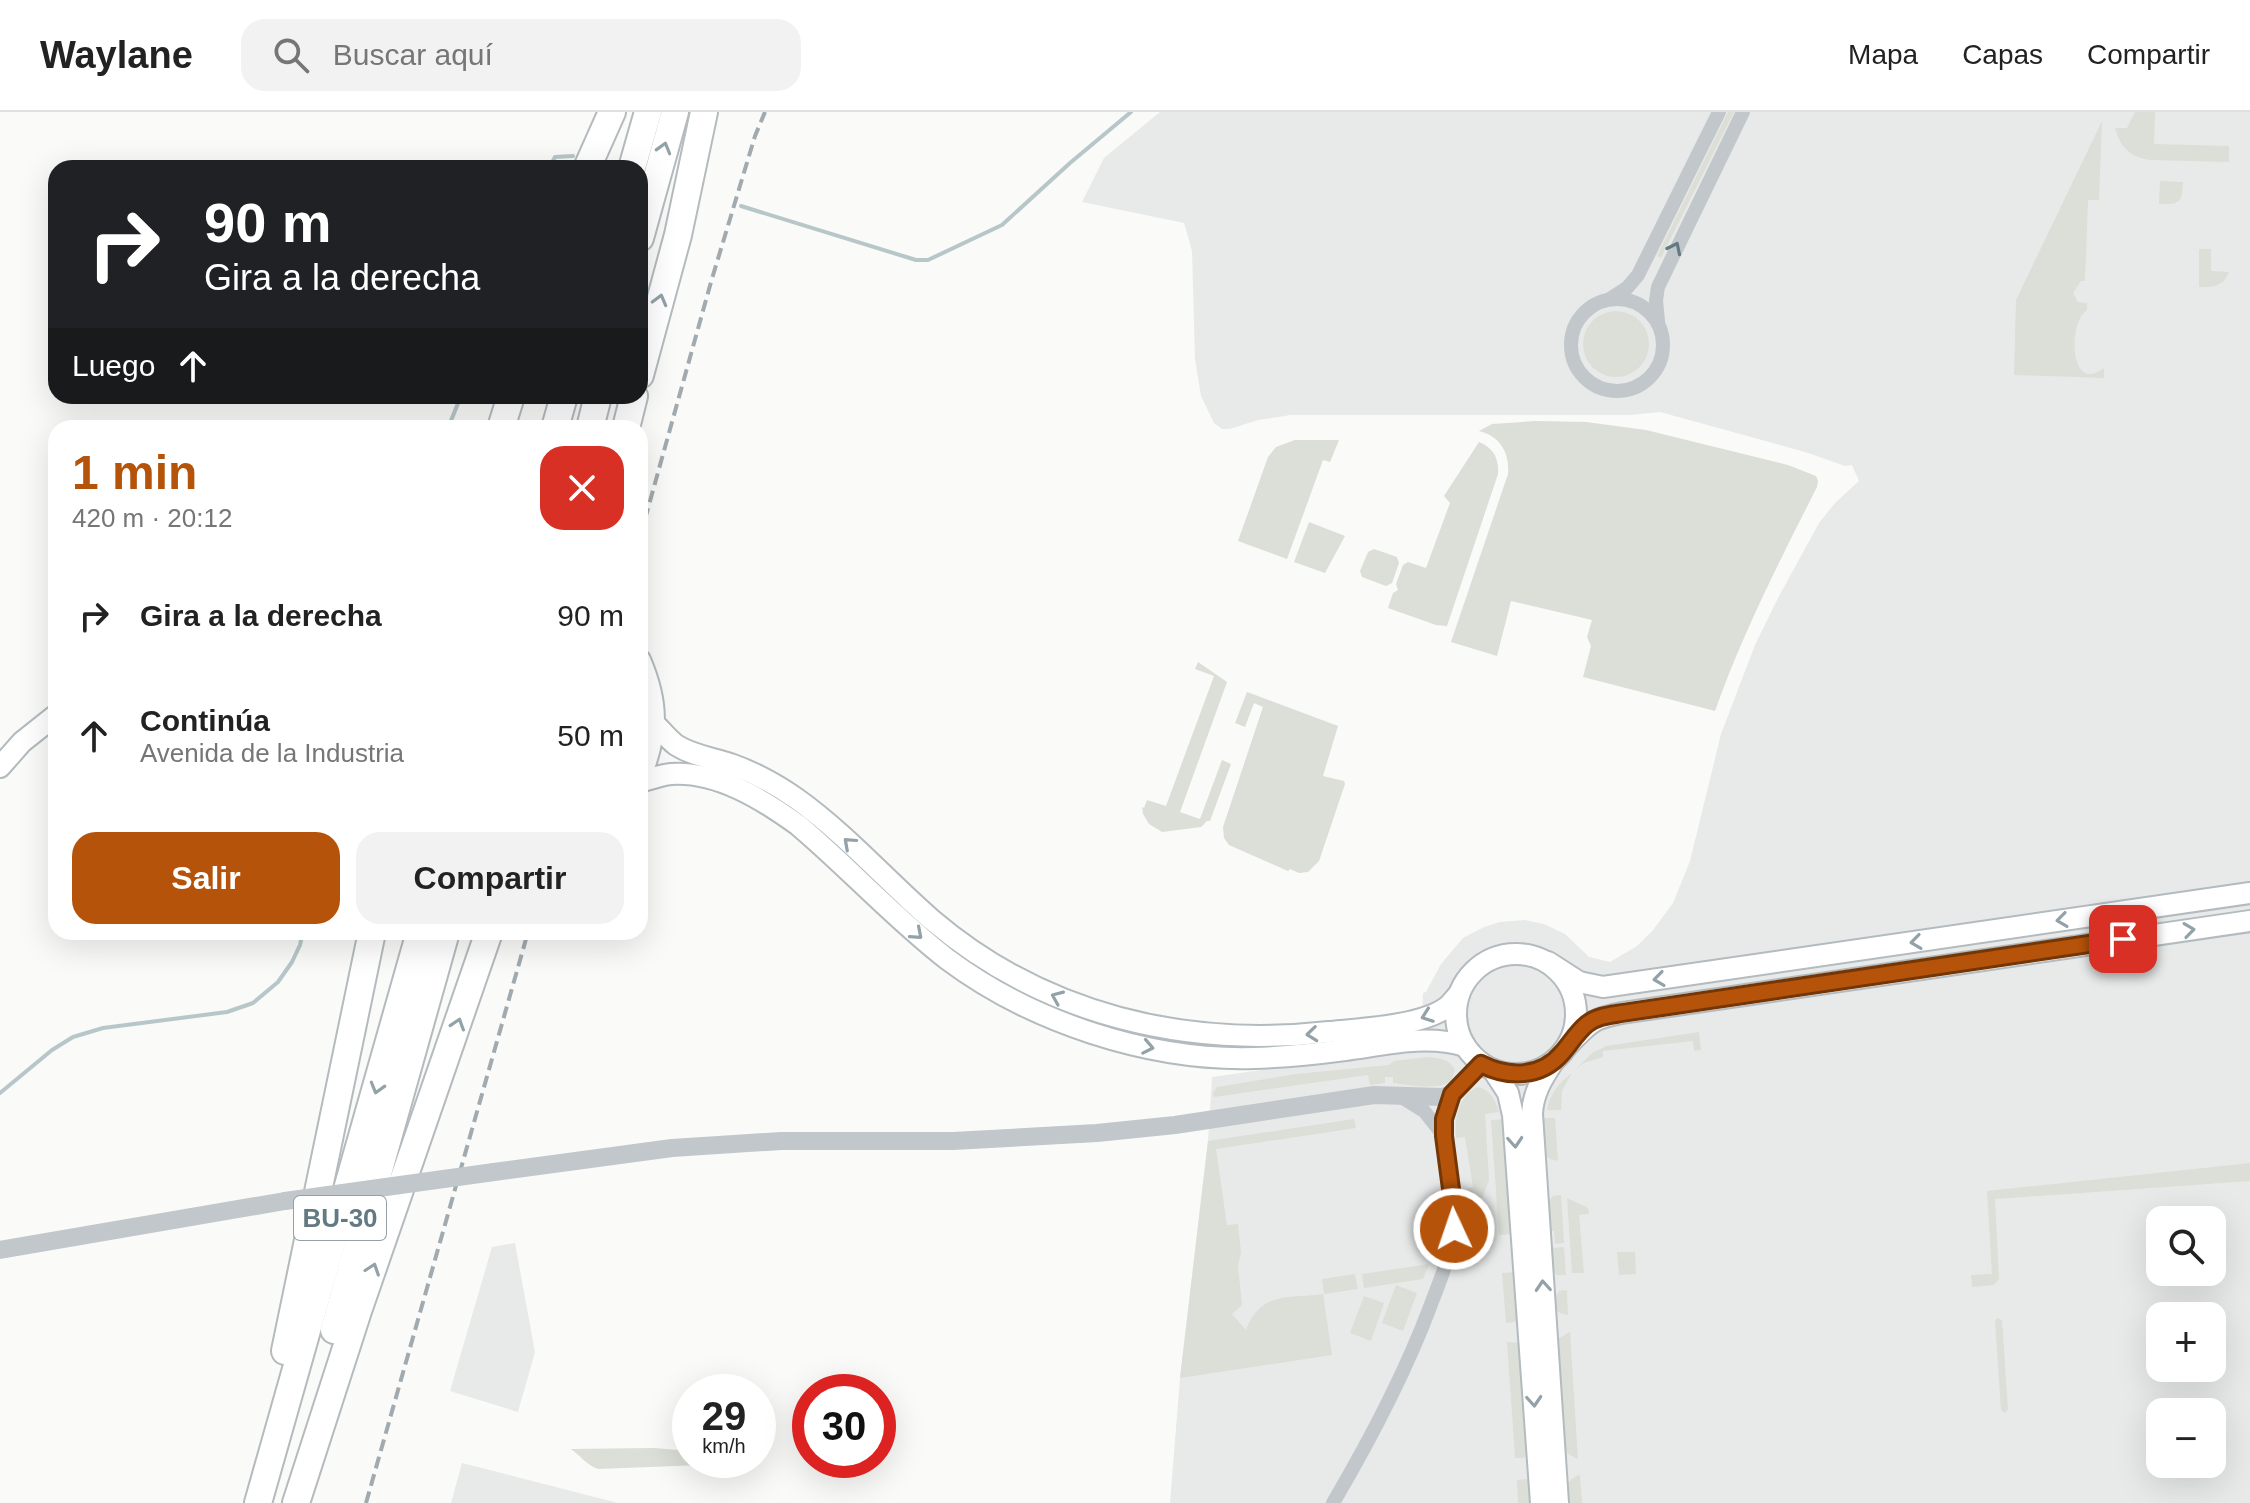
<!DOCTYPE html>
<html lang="es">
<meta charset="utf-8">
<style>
:root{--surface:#fff;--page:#f2f2f2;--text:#222;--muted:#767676;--line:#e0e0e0;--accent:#b45309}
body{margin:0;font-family:Arial,sans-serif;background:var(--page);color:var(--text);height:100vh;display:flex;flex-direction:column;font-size:30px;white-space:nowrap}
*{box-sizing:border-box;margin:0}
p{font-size:26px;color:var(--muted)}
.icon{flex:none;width:44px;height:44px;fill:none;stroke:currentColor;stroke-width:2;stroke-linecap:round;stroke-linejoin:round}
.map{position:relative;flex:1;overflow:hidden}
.drawer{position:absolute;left:48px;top:308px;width:600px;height:520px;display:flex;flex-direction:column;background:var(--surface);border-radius:24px;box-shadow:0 8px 32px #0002}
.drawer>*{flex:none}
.banner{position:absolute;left:48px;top:48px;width:600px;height:244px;border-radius:24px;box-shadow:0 8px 32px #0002;background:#202124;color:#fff;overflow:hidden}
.buttons{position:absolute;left:2146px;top:1094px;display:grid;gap:16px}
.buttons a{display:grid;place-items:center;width:80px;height:80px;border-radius:16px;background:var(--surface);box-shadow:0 8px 32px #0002;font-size:40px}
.speed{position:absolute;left:672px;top:1262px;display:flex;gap:16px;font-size:40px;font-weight:700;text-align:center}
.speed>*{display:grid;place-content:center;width:104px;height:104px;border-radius:50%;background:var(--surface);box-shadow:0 8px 32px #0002;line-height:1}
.speed small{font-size:20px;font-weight:400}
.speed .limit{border:12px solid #d22;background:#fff;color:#111}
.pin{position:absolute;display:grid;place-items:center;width:68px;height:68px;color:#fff;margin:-34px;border-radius:16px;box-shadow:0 4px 12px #0006}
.me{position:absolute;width:88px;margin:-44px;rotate:357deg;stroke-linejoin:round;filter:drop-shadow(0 0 6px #0008)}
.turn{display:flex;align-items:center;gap:28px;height:168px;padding:0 24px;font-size:36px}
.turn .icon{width:104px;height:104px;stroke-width:2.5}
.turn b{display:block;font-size:56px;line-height:68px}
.then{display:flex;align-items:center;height:76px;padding:0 24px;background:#0003;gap:16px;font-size:30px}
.round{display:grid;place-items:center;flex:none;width:84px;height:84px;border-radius:24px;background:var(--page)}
.head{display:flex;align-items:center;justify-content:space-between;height:136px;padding:0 24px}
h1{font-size:48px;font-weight:700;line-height:60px;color:var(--accent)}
.cta{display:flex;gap:16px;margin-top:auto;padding:16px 24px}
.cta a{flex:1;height:92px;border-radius:24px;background:var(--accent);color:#fff;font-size:32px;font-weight:700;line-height:92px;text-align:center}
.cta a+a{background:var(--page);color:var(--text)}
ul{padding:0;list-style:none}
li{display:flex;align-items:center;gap:24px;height:120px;padding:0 24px}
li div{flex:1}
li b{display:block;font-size:30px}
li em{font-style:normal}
header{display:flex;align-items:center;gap:48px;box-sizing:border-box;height:112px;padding:0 40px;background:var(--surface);border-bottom:2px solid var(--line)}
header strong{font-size:38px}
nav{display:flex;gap:44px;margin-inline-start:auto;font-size:28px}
.search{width:560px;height:72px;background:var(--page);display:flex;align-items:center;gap:20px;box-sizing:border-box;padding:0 28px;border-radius:24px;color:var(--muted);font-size:30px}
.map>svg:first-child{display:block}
</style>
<header>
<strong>Waylane</strong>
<div class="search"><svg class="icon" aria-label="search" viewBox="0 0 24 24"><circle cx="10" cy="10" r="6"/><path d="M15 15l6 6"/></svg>Buscar aquí</div>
<nav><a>Mapa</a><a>Capas</a><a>Compartir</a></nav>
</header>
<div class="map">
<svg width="2250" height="1391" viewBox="0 0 2250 1391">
<rect width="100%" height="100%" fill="#fafaf8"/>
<!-- built -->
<g fill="#e8eae9" fill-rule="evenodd">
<path d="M1160,0H2250V1391H1170L1180,1266L1208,1029L1212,965L1421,935L1423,881L1426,880L1441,852L1463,826L1484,815L1500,810L1525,808L1544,812L1565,822L1589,845L1610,850L1637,834L1653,818L1673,791L1690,749L1721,622L1755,533L1778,486L1819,411L1835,391L1859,369L1852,353L1845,354L1805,340L1660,300L1631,303H1291L1258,308L1230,317H1222L1214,311L1201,284L1195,247L1192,139L1184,111L1082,90L1104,46ZM2160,1108H2212V1160H2160ZM2160,1204H2212V1256H2160ZM2160,1300H2212V1352H2160Z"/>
<polygon points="515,1131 535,1240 518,1300 450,1279 492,1135"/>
<polygon points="462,1351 618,1391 451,1391"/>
</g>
<!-- green -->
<g fill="#dbdfd7">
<polygon points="1728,0 1734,0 1661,146 1657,144"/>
<path d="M2135,0H2155L2154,32L2229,34V50L2151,48C2131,46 2120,35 2115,16H2127Z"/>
<path d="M2102,9L2099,88H2088L2085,169H2081L2073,181L2078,190L2087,191V198C2067,211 2070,283 2104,256V266L2014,263L2016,188Z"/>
<path d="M2160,69L2183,70C2182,90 2181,93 2159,92Z"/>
<path d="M2199,137H2211V159L2229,160C2223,175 2213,175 2199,175Z"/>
<circle cx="1616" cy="232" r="33"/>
<path d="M1535,309L1586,310L1646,318L1788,353L1816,364L1818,369L1817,375C1780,448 1742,522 1715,599L1583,565L1591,534L1587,525L1592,508L1511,489L1497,544L1451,530L1508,362C1510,341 1500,324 1479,319L1492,312Z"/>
<polygon points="1295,328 1339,328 1330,350 1323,348 1287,447 1238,429 1268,345 1276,335"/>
<path d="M1479,330C1494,336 1499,347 1498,362L1447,514L1436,513L1388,496L1393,481L1398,478L1396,472L1403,453L1408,450L1426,456L1450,391L1444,384Z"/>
<polygon points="1309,410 1345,424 1325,461 1294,450"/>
<polygon points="1374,437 1397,445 1399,451 1392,471 1386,474 1362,465 1360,459 1368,440"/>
<polygon points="1198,550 1227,570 1180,700 1200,707 1222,648 1231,652 1210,709 1207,709 1201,715 1162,720 1149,712 1143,702 1142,695 1144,696 1147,688 1166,694 1214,564 1195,557"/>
<polygon points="1247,580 1338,614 1323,664 1344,669 1345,672 1319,749 1308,760 1299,761 1290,757 1288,759 1229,733 1224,726 1223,715 1263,595 1254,591 1245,615 1235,611"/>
<polygon points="1699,920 1701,938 1694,939 1693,929 1603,939 1603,945 1584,951 1574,959 1592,941 1606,934"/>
<path d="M1427,945C1439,946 1450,947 1455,958L1451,969C1436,979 1410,973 1393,971V965H1385V971L1370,973L1368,963L1214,985L1213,981L1217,975L1296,962L1389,953L1394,949Z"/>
<path d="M1572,961L1562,979L1561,998H1547C1550,981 1559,971 1572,961Z"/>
<path d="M1478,975C1490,977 1496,989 1499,1000L1485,1002L1489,1068L1464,1135L1462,1134L1465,1102L1463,1078L1473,1075L1465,1025L1456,1026C1454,1008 1459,982 1478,975Z"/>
<polygon points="1541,1006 1555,1006 1558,1049 1550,1047 1544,1042"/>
<path d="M1354,1007L1356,1016L1216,1037L1227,1113L1238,1112L1241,1140L1238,1154L1242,1193L1232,1202L1246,1218C1261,1178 1290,1187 1323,1182L1332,1243L1180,1266L1208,1029Z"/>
<polygon points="1506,1007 1514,1122 1499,1123 1491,1008"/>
<polygon points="2250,1051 2250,1069 1995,1087 1999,1167 1994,1173 1972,1175 1971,1163 1992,1162 1987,1079"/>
<polygon points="1561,1083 1564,1131 1555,1132 1554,1119 1548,1119 1547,1091 1553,1084"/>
<polygon points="1567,1086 1588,1096 1589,1102 1579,1103 1584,1161 1572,1161"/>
<polygon points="1564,1135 1566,1163 1557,1163 1553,1160 1550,1136"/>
<polygon points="1617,1140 1635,1140 1636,1162 1619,1163"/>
<polygon points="1429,1152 1423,1167 1364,1176 1362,1162"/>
<polygon points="1516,1160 1519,1203 1515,1210 1506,1211 1502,1161"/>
<polygon points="1355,1162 1358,1177 1324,1182 1322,1167"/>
<polygon points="1396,1173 1417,1181 1403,1219 1382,1211"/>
<polygon points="1567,1178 1568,1203 1562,1202 1557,1199 1553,1189 1559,1179"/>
<polygon points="1364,1184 1384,1191 1371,1229 1350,1221"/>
<polygon points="1997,1206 2002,1208 2008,1298 2004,1301 2001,1298 1995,1209"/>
<polygon points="1570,1220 1578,1347 1568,1342 1563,1333 1556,1235 1559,1226"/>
<polygon points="1507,1230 1518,1231 1521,1234 1528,1343 1523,1346 1515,1346"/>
<path d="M654,1336L690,1339V1348H702L701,1353L598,1357C585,1352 581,1344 571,1337Z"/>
<path d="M1580,1363L1582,1391H1567C1566,1378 1565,1367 1580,1363Z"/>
<polygon points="1526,1367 1529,1369 1532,1391 1518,1391 1517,1368"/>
</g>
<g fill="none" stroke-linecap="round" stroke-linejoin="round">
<!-- stream -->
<g stroke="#b7c7c9" stroke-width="4">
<polyline points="549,56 555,45 573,44"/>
<polyline points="741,94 916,148 928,148 1002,113 1070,51 1131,0"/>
<polyline points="448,316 461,284"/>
<polyline points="0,981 52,938 73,925 103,916 227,900 253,891 278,870 292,850 300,833 303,820"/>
</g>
<!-- secondary casing -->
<g stroke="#b3bbbf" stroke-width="24">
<g id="secondary">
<path d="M640,548C659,592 658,622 640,666"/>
<path d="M654,611C661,618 668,627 676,633C693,644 714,646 733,653C755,661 777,673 797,687C846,722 887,769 932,808C1044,903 1185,936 1329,920C1360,917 1422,914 1447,895C1451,892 1455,886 1459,882"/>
<polyline points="0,655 22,630 56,603"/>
<path d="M640,670C650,667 661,663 671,662C717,659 762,687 798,713C849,756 894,806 947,847C1031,910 1149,949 1254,946C1285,945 1315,942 1345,938C1384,933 1426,922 1465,934"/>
<circle cx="1516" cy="902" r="60"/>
<polyline points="1548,850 1579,870 1603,875 2250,781"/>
<path d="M1569,932C1591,910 1591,907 1622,901L2250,809"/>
<path d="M1553,950C1542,967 1533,981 1532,1002L1558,1391"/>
<polyline points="1493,958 1508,981 1513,1003 1541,1391"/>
</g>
</g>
<!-- motorway casing -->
<g stroke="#b4babd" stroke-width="30">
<g id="motorway">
<polyline points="587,56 612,0"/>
<polyline points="632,56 648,0"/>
<polyline points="640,126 675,0"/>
<polyline points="640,263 678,123 704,0"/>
<polyline points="501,316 511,284"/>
<polyline points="555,316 564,284"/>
<polyline points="590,316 598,284"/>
<polyline points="626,316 634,284"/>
<polyline points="334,1218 446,820"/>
<polyline points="285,1239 372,820"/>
<polyline points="258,1391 420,820"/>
<polyline points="296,1391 358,1199 489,820"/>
</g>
</g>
<!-- minor -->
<g stroke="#c1c7ca" stroke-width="14">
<circle cx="1617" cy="233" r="46"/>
<polyline points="1610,187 1627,176 1638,163 1719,0"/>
<polyline points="1658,209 1656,188 1658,175 1743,0"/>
<polyline points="1400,984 1424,999 1444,1024"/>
<path d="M1333,1391C1370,1328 1404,1264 1430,1195C1439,1171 1450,1146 1453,1120C1460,1072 1433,1028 1452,982"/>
</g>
<!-- tertiary -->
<g stroke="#c1c7ca" stroke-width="18">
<polyline points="494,1060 672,1036 781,1029 953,1029 1097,1021 1175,1013 1374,983 1442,985 1452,982 1481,952"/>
<polyline points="0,1138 285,1089"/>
</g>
<!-- secondary -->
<use href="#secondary" stroke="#fff" stroke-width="20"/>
<!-- motorway -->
<use href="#motorway" stroke="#fff" stroke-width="26"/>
<!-- rail -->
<g stroke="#a0aaaf" stroke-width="4" stroke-dasharray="12 6" stroke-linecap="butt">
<polyline points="640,425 711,170 755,24 765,0"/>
<polyline points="366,1391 528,820"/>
</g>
<!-- tertiary-bridge -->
<polyline stroke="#c1c7ca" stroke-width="18" points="285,1089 494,1060"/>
</g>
<!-- one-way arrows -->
<defs><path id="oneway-chevron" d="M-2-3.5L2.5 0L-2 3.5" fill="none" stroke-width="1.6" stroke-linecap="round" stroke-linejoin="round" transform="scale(2)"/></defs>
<g stroke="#92a2a8">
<use href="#oneway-chevron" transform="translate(664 36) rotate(-74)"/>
<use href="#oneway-chevron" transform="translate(660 188) rotate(-75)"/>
<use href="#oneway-chevron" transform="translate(849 731) rotate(-138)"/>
<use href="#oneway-chevron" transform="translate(2062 808) rotate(172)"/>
<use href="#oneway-chevron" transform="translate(2189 818) rotate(-8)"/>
<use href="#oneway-chevron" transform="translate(917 822) rotate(41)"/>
<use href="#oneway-chevron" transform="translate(1916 830) rotate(172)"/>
<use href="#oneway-chevron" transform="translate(1659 867) rotate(172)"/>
<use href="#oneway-chevron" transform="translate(1057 885) rotate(-157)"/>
<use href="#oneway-chevron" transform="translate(1427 904) rotate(160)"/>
<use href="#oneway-chevron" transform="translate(458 912) rotate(-72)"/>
<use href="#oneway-chevron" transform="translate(1312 922) rotate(174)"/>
<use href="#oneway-chevron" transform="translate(1148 935) rotate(11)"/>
<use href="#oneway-chevron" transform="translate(377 976) rotate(106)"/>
<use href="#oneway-chevron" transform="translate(1515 1030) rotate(86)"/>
<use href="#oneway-chevron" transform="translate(373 1157) rotate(-71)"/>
<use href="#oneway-chevron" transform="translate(1543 1174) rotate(-94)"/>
<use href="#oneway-chevron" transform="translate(1534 1289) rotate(86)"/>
</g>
<use stroke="#647a83" href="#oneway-chevron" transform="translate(1675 136) rotate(-64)"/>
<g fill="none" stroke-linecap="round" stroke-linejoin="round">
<!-- route casing -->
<g stroke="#753606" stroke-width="20">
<path id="route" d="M1454,1117L1453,1092L1444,1024V1007L1452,982L1481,952C1508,966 1541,966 1562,941C1570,932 1577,920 1587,912C1597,904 1610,903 1622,901L2123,827"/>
</g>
<!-- route -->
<use href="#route" stroke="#b45309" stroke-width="14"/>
</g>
<g text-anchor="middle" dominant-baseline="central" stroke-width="8" stroke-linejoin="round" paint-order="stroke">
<!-- shield labels -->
<rect fill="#fff" stroke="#92a2a8" stroke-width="2" x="294" y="1084" width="92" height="44" rx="6"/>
<g font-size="26" font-weight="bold" fill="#647a83">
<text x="340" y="1106">BU-30</text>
</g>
</g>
</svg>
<div class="buttons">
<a><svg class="icon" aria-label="search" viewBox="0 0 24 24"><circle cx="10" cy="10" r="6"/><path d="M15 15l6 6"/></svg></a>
<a>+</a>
<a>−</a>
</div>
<div class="speed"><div>29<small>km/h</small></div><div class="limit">30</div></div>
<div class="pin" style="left:2123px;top:827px;background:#d93025"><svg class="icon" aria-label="arrive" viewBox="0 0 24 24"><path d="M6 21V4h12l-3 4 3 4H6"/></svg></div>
<svg class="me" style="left:1454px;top:1117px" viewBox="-20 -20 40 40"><circle r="17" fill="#b45309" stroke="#fff" stroke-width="3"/><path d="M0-11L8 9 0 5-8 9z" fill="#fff"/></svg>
<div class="banner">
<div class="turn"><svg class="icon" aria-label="right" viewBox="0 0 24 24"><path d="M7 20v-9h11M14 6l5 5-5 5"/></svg><div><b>90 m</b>Gira a la derecha</div></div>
<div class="then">Luego<svg class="icon" aria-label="ahead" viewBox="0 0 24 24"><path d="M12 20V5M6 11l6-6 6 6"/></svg></div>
</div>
<section class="drawer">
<div class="head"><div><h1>1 min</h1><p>420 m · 20:12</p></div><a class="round" style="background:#d93025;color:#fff"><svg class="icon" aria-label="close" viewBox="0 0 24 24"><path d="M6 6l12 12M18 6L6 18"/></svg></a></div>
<ul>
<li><svg class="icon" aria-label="right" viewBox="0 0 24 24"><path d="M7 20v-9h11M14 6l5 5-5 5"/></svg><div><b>Gira a la derecha</b></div><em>90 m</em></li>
<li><svg class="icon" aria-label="ahead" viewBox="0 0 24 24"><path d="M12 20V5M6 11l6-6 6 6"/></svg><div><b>Continúa</b><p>Avenida de la Industria</p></div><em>50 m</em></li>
</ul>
<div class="cta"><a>Salir</a><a>Compartir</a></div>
</section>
</div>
